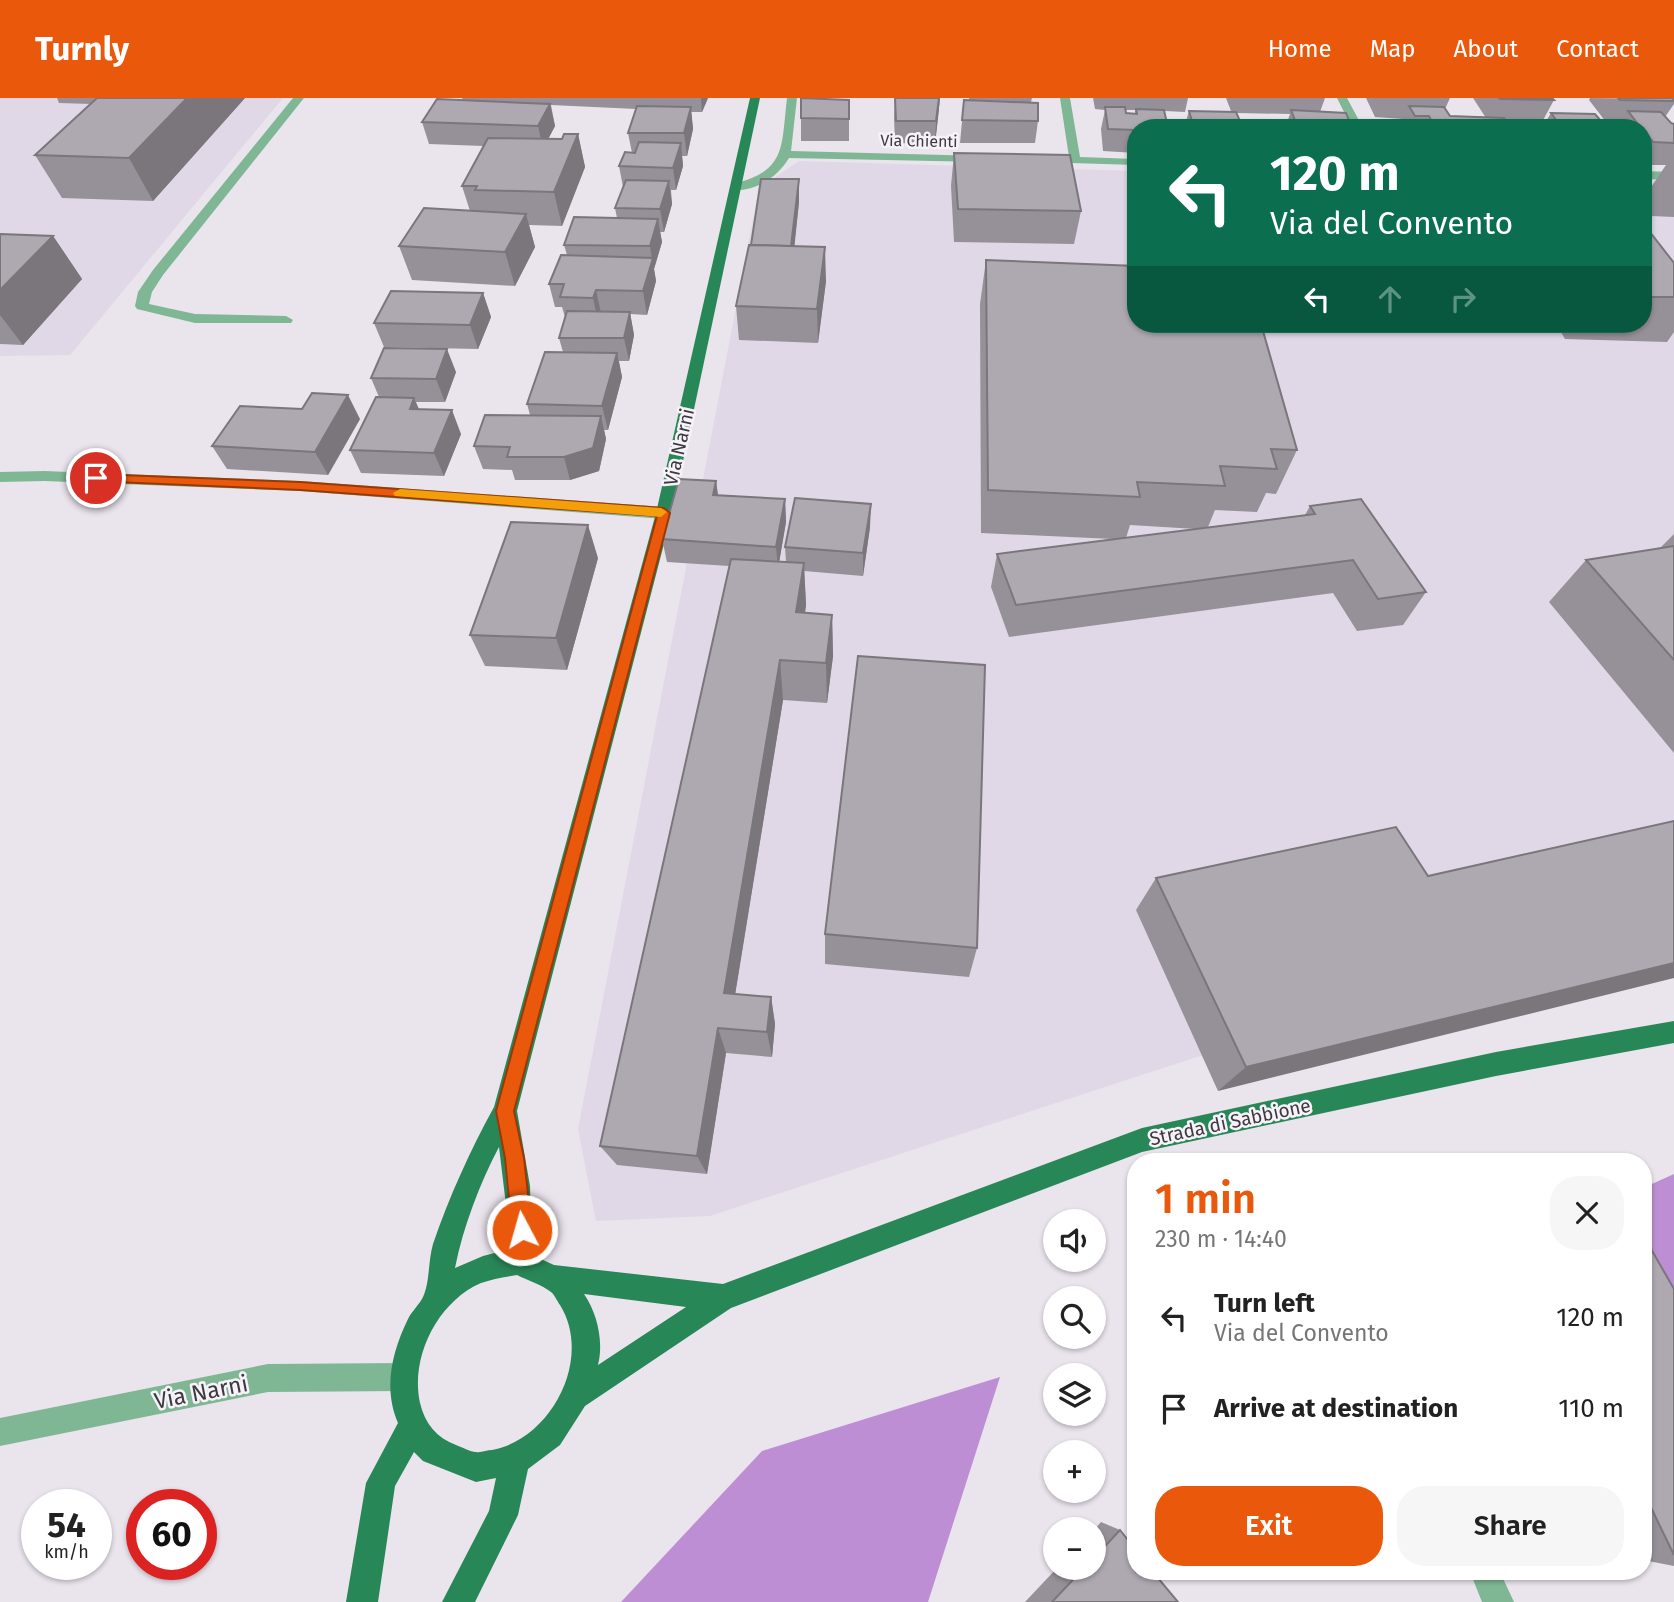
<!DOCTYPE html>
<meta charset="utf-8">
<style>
:root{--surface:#fff;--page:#f6f6f6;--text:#222;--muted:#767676;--accent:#ea580c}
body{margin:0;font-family:"Fira Sans",sans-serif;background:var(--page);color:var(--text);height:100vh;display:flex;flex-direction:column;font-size:26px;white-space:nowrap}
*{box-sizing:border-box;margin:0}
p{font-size:23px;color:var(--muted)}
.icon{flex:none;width:38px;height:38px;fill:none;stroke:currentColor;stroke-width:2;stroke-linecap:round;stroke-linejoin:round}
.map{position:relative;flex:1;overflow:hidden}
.panel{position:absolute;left:1127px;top:1055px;width:525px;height:427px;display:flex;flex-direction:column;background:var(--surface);border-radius:28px;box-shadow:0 2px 5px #0004}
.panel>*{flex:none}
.banner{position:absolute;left:1127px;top:21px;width:525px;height:214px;border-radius:28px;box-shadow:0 2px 5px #0004;background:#0b6e4f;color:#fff;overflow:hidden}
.controls{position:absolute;left:1043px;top:1111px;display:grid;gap:14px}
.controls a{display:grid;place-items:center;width:63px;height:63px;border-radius:50%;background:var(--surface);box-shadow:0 2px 5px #0004;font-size:35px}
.speed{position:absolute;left:21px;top:1391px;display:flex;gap:14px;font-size:35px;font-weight:700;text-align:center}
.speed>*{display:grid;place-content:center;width:91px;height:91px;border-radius:50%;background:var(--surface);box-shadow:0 2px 5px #0004;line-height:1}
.speed small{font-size:18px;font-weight:400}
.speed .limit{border:10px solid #d22;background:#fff;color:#111}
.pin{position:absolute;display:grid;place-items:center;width:60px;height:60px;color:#fff;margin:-30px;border:4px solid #fff;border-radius:50%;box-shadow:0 2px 7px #0007}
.me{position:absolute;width:77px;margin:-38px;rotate:354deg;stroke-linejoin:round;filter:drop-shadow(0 0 5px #0008)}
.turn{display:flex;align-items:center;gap:24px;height:147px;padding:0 28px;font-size:32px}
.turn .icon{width:91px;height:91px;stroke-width:2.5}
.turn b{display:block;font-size:49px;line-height:60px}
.lanes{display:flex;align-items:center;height:66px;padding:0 28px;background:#0003;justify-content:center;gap:35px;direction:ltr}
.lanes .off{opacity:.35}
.round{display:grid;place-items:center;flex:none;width:74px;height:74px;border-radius:28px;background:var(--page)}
.overview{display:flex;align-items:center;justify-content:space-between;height:119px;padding:0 28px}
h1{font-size:42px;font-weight:600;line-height:52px;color:var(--accent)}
.action{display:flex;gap:14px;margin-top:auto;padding:14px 28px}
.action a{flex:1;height:80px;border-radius:28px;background:var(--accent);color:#fff;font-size:28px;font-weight:600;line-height:80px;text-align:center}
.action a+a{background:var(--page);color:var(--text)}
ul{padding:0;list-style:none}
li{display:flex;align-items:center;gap:21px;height:91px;padding:0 28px}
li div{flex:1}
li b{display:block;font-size:26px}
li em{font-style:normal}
header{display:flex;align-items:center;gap:42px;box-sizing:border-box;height:98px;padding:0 35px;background:var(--accent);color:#fff}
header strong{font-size:33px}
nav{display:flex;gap:38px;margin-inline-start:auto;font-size:24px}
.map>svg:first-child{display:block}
</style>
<header>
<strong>Turnly</strong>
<nav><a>Home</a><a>Map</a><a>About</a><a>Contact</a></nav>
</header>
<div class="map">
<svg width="1674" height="1504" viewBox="0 0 1674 1504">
<rect width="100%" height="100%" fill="#eae4ed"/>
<!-- built -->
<g fill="#e1d8e7">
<polygon points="0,0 283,0 70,257 0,258"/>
<polygon points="799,63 1136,73 1136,226 1643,226 1643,87 1674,88 1674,878 1240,945 710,1118 596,1123 578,1031 759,90"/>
</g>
<!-- forest -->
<g fill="#bd8ed4">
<polygon points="1674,1076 1674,1231 1643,1179 1643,1090"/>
<polygon points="1000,1279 928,1504 621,1504 762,1353"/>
</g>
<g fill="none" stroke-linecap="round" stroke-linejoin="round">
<!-- minor -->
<g fill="#7fb794" fill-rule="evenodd">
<polygon points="293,0 304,0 163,177 152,194 149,206 195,216 286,218 293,222 291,225 195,225 137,211 135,208 138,194 153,172"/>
<path d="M787,0H797L791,53L983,58L989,61L983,64L789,60C778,79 755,94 732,92V86C787,73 781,50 787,0Z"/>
<polygon points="1060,0 1070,0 1080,59 1136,61 1136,67 1039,64 1037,62 1043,59 1069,59"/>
<polygon points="1337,0 1347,0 1363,30 1352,30"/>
<polygon points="1643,73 1674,74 1674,82 1643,81"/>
<polygon points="44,373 300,383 664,409 672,415 664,421 300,393 44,383 0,384 0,374"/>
<polygon points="404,1265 414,1269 418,1279 414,1289 404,1293 268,1294 0,1348 0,1320 268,1266"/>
<polygon points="1470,1474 1500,1474 1514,1504 1482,1504"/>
</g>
<!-- major -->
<path fill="#288756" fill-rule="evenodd" d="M750,0H760L672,415L517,1013L530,1088L532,1157L554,1167L723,1186L1142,1030L1496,954L1674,923V945L1496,978L1142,1054L731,1210L585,1308L560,1347L528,1371L518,1417L475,1504H442L489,1413L496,1380L476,1384L423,1363L414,1354L395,1388L378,1504H346L366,1385L398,1325C383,1290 392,1254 408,1221C412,1213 419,1207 423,1199C430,1184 428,1163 433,1146C449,1099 470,1053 494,1009L656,415ZM499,1049L506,1107V1152L483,1158L455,1170C463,1129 480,1085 499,1049ZM517,1177C527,1182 542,1187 551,1194C554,1196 557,1203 560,1207C593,1260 552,1341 492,1352C487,1352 481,1355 476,1354C470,1354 462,1349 456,1347C437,1340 425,1326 420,1305C410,1260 437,1204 481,1185C492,1181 505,1179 517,1177ZM584,1196L686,1209L598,1267C604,1243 597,1215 584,1196Z"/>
</g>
<!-- wall -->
<g fill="#969198" fill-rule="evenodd">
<polygon points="57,0 245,0 153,103 62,100 35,57 91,6 59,5"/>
<polygon points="462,0 708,0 702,14 691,14 693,31 687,58 682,58 683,68 676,92 671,92 672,106 664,134 660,134 662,144 654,171 656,183 647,217 630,216 634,237 629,263 619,263 622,279 608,332 604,332 606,341 599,373 570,382 515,382 512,372 483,371 474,348 530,317 527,306 563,254 559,240 565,219 562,209 555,209 549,186 567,157 564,147 617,120 615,110 623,89 619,68 632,55 628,35 636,11 551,7 555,28 548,41 562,41 578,36 585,69 562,128 529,127 535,149 515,188 412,182 399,148 470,113 462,88 483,48 429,46 422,24 463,2"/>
<polygon points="895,0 940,0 935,46 895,45 894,19"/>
<polygon points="969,0 1032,0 1031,4 1038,23 1035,45 960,45 964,2 969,3"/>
<path d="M1093,0H1188L1185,14L1165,13L1136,30V55L1103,53L1101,31L1105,12L1095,11ZM1125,12H1135V16L1126,15Z"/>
<polygon points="1226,0 1325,0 1320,14 1352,30 1285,30 1290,16 1237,15 1243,30 1184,30 1189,13 1231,13"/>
<polygon points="1366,0 1450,0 1445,11 1450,18 1486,20 1473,0 1552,0 1554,2 1542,24 1507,24 1511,30 1400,30 1403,21 1375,19"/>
<polygon points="1590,0 1674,1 1674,6 1665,19 1671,25 1674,26 1674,119 1651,118 1643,108 1643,101 1666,67 1643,67 1643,30 1618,30 1622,24 1606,24 1589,2"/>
<polygon points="849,2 849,43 801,43 801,20"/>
<polygon points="1551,15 1607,30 1542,30"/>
<polygon points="954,55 1081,113 1074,146 954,144 951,88"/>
<polygon points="799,104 794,148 826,183 818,245 739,242 736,208 751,147"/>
<polygon points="1643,125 1674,165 1674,234 1667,244 1565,241 1556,226 1643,226"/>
<polygon points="0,136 53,138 82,181 23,247 0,246"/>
<path d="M986,162L1297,352L1276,396L1266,395L1257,414L1215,412L1208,429L1305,417L1310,408L1426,494L1403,527L1357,533L1333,495L1009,539L991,489L997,456L1113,441L981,435L980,206ZM1130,427L1196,431L1126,440Z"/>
<polygon points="483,195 491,219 478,251 384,249 374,225"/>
<polygon points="456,274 445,304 416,304 419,311 461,336 444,378 361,375 350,352 379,299 371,280"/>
<polygon points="360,321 328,377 227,371 212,348"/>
<polygon points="716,383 718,397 785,401 786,424 779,464 786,464 785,449 870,429 863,478 804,473 806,507 805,515 832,517 833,558 827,605 783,602 735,896 771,899 775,926 772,959 726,955 707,1076 617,1067 600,1048 729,468 667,464 662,441"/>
<polygon points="1674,436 1674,655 1549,504 1586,462 1660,450"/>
<polygon points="598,460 567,572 485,568 470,537"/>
<polygon points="1674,723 1218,993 1136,812 1156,780 1428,778"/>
<polygon points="825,836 977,850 969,879 825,866"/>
<polygon points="1643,1145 1674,1191 1674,1468 1643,1462"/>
<polygon points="1101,1424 1120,1432 1178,1504 1025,1504 1057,1470 1094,1470 1094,1432"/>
</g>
<!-- shaded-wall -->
<g fill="#7a767c">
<polygon points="187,0 245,0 153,103 129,60"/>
<polygon points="701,0 708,0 702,14"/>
<polygon points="940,0 938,20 935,46 936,23"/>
<polygon points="550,6 555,28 543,51 538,28"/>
<polygon points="691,9 693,31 687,58 684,35"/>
<polygon points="578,36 585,69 562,128 554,94"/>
<polygon points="681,45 683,68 676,92 673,70"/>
<polygon points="799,81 799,104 791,182 790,159"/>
<polygon points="669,83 672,106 664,134 660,111"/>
<polygon points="526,116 535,149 515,188 505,154"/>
<polygon points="658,121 662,144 654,171 656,183 647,217 643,193 652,161 650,148"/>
<polygon points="53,138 82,181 23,247 0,217 0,192"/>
<polygon points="825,149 826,183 818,245 817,211"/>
<polygon points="596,192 601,215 598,223 593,200"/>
<polygon points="483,195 491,219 478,251 470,227"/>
<polygon points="630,214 634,237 629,263 624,240"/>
<polygon points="447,251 456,274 445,304 436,281"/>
<polygon points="617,255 622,279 608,332 602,308"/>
<polygon points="348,297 360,321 328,377 315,354"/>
<polygon points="414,300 424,324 410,311"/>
<polygon points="452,312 461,336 444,378 434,355"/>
<polygon points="601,318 606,341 599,373 570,382 564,359"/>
<polygon points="716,383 719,406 713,397"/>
<polygon points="785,401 786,424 778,471 776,449"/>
<polygon points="871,406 870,429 863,478 863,455"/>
<polygon points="588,427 598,460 567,572 556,540"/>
<polygon points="804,465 806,507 799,555 796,514"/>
<polygon points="832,517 833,558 827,605 826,565"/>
<polygon points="780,562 783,602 731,922 724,895"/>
<polygon points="1674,865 1674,880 1218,993 1246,969"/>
<polygon points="771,899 775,926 772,959 767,934"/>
<polygon points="718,930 726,955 707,1076 697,1058"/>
</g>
<!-- building -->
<g fill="#aea9b1" stroke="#7a767c" stroke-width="2">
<polygon points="97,0 187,0 129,60 35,57"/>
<polygon points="801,0 849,2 849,21 801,20"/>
<polygon points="895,0 939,0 936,23 896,23"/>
<polygon points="1499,0 1552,0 1554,2 1500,1"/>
<polygon points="1618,0 1673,0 1674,3 1620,2"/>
<polygon points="437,1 550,6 538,28 422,24"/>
<polygon points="964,2 1038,5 1038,23 962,22"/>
<polygon points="637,8 691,9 684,35 628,35"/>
<polygon points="1409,8 1444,9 1450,18 1504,20 1511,30 1435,30 1429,18 1415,18"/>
<polygon points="1105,9 1125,9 1126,15 1137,16 1136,11 1164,12 1168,30 1136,30 1136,32 1108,31"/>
<polygon points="1291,12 1346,15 1352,30 1298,30"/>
<polygon points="1189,13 1236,14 1243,30 1194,30"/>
<polygon points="1628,13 1661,14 1671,25 1674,26 1674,45 1653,44 1643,32 1643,30 1641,30"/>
<polygon points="1551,15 1595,16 1607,30 1562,30"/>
<polygon points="564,36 578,36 554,94 475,92 477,88 462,88 488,40 562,41"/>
<polygon points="639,44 681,45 673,70 619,68 625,54 635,55"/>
<polygon points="954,55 1070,57 1081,113 958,111"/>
<polygon points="761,81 799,81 791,148 751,147"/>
<polygon points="626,82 669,83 660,111 615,110"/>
<polygon points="424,110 526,116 505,154 399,148"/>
<polygon points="574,119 658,121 650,148 564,147"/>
<polygon points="1643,125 1674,165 1674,199 1643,199"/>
<polygon points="0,136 53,138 0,192"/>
<polygon points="749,147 825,149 817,211 736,208"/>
<polygon points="561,157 653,160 643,193 596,192 593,200 560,199 564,186 549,186"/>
<polygon points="986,162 1136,168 1136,226 1261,226 1297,352 1271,351 1277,371 1220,368 1225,388 1137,384 1140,399 988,392"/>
<polygon points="391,193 483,195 470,227 374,225"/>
<polygon points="567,213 630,214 624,240 559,240"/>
<polygon points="384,250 447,251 436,281 371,280"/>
<polygon points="545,254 617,255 602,308 527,306"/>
<polygon points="312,295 348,297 315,354 212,348 240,308 302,311"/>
<polygon points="376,299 414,300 410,311 452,312 434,355 350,352"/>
<polygon points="485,317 601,318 593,350 564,359 507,359 510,349 474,348"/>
<polygon points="679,381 716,383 713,397 785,401 776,449 662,441"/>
<polygon points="795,400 871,406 863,455 785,449"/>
<polygon points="1361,401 1426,494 1378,501 1353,462 1016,507 997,456 1315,416 1310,408"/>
<polygon points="511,424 588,427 556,540 470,537"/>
<polygon points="1674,448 1674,562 1586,462"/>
<polygon points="731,461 804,465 796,514 832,517 826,565 780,562 724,895 771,899 767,934 718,930 697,1058 600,1048"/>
<polygon points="858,558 985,567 977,850 825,836"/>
<polygon points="1674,723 1674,865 1246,969 1156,780 1396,729 1428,778"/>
<polygon points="1647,1144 1674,1191 1674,1457 1643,1393 1643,1145"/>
<polygon points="1120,1432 1136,1452 1136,1474 1153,1474 1178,1504 1052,1504 1084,1470 1094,1470 1094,1460"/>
</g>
<!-- route -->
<polygon fill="#ea580c" stroke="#983908" stroke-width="2" points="96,376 300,384 664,410 670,415 514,1013 524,1060 532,1132 529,1139 522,1141 515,1139 512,1132 505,1060 496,1013 657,418 300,392 91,383 91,377"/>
<!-- slow -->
<polygon fill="#f59e0b" points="400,391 661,410 667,414 661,419 395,398 393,395"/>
<g text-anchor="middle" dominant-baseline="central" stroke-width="5" stroke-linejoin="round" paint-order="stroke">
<!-- far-street labels -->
<g font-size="16" fill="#3c3a3d" stroke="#f7f2fa">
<text transform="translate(919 43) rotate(1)">Via Chienti</text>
</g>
<!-- street labels -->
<g font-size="19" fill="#3c3a3d" stroke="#f7f2fa">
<text transform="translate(679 349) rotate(-77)">Via Narni</text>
<text transform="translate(1230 1024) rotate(-12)">Strada di Sabbione</text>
</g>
<!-- near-street labels -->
<g font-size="23" fill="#3c3a3d" stroke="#f7f2fa">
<text transform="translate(201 1294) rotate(-11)">Via Narni</text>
</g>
</g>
</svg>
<div class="controls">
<a><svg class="icon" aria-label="sound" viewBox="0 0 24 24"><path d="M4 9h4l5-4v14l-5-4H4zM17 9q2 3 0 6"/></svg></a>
<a><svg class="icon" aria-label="search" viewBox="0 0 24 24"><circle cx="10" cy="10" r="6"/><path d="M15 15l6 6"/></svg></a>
<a><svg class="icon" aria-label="layers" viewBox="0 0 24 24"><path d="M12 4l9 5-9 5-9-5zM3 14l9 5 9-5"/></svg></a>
<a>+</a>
<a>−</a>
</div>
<div class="speed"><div>54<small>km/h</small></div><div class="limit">60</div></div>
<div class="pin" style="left:96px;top:380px;background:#d93025"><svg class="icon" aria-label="arrive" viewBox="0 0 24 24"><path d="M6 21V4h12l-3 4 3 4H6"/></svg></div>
<svg class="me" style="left:522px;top:1132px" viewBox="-20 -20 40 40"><circle r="17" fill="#ea580c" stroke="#fff" stroke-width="3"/><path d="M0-11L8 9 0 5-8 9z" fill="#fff"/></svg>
<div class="banner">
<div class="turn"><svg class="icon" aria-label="left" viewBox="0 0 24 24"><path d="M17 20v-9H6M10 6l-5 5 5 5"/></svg><div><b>120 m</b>Via del Convento</div></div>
<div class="lanes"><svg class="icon" aria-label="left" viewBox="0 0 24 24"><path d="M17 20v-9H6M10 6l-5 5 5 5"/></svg><svg class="icon off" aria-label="ahead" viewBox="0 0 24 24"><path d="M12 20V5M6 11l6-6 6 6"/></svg><svg class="icon off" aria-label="right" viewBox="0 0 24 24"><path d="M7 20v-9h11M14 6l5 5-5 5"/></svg></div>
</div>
<section class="panel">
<div class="overview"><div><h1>1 min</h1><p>230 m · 14:40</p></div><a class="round"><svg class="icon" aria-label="close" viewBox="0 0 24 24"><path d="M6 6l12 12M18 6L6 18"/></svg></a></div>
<ul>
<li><svg class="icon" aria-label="left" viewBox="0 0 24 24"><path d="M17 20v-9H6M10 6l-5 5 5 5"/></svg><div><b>Turn left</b><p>Via del Convento</p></div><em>120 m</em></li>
<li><svg class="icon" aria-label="arrive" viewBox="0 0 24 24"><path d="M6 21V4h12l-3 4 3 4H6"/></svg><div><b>Arrive at destination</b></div><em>110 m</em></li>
</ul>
<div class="action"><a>Exit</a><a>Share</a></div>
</section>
</div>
